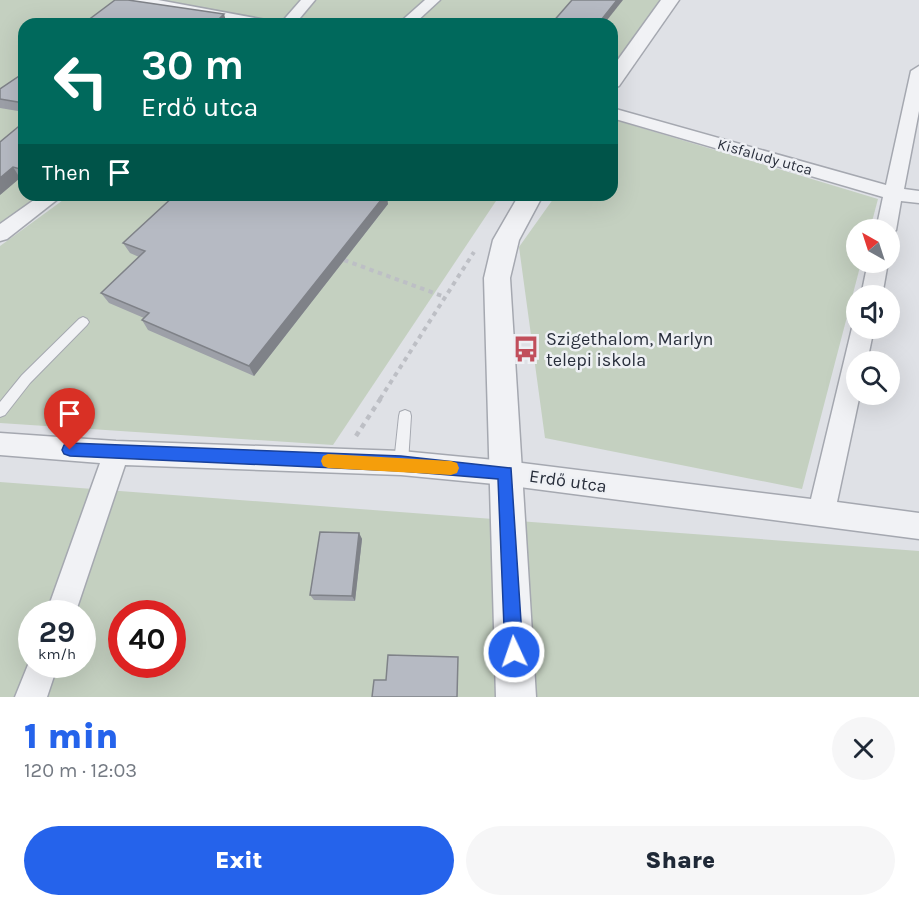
<!DOCTYPE html>
<meta charset="utf-8">
<style>
:root{--surface:#fff;--page:#f6f6f7;--text:#1f2937;--muted:#747a83;--accent:#2563eb}
body{margin:0;font-family:Karla,sans-serif;background:var(--page);color:var(--text);height:100vh;display:flex;flex-direction:column;font-size:22px;white-space:nowrap}
*{box-sizing:border-box;margin:0}
p{font-size:20px;color:var(--muted)}
.icon{flex:none;width:33px;height:33px;fill:none;stroke:currentColor;stroke-width:2;stroke-linecap:round;stroke-linejoin:round}
.map{position:relative;height:697px;overflow:hidden}
.sheet{display:flex;flex-direction:column;background:var(--surface);flex:1}
.sheet>*{flex:none}
.guide{position:absolute;left:18px;top:18px;width:600px;height:183px;border-radius:18px;box-shadow:0 6px 24px #0002;background:#00695c;color:#fff;overflow:hidden}
.needle{width:39px;rotate:321deg}
.tools{position:absolute;left:846px;top:219px;display:grid;gap:12px}
.tools a{display:grid;place-items:center;width:54px;height:54px;border-radius:50%;background:var(--surface);box-shadow:0 6px 24px #0002;font-size:30px}
.speed{position:absolute;left:18px;top:600px;display:flex;gap:12px;font-size:30px;font-weight:700;text-align:center}
.speed>*{display:grid;place-content:center;width:78px;height:78px;border-radius:50%;background:var(--surface);box-shadow:0 6px 24px #0002;line-height:1}
.speed small{font-size:15px;font-weight:400}
.speed .limit{border:9px solid #d22;background:#fff;color:#111}
.pin{position:absolute;display:grid;place-items:center;width:51px;height:51px;color:#fff;margin:-62px -26px;border-radius:50% 50% 50% 0;rotate:-45deg;box-shadow:0 0 6px #0007}
.pin .icon{rotate:45deg}
.me{position:absolute;width:66px;margin:-33px;rotate:357deg;stroke-linejoin:round;filter:drop-shadow(0 0 4px #0008)}
.turn{display:flex;align-items:center;gap:21px;height:126px;padding:0 24px;font-size:27px}
.turn .icon{width:78px;height:78px;stroke-width:2.5}
.turn b{display:block;font-size:42px;line-height:51px}
.then{display:flex;align-items:center;height:57px;padding:0 24px;background:#0003;gap:12px;font-size:22px}
.round{display:grid;place-items:center;flex:none;width:63px;height:63px;border-radius:32px;background:var(--page)}
.overview{display:flex;align-items:center;justify-content:space-between;height:102px;padding:0 24px}
h1{font-size:36px;font-weight:800;line-height:45px;color:var(--accent)}
.cta{display:flex;gap:12px;margin-top:auto;padding:12px 24px}
.cta a{flex:1;height:69px;border-radius:36px;background:var(--accent);color:#fff;font-size:24px;font-weight:800;line-height:69px;text-align:center}
.cta a+a{background:var(--page);color:var(--text)}
.map>svg:first-child{display:block}
</style>
<div class="map">
<svg width="919" height="697" viewBox="0 0 919 697">
<rect width="100%" height="100%" fill="#dfe1e6"/>
<!-- green -->
<g fill="#c4d0c0" fill-rule="evenodd">
<polygon points="0,0 121,0 100,24 24,24 24,195 48,195 0,231"/>
<polygon points="135,0 670,0 612,82 612,24 266,24"/>
<polygon points="612,119 878,199 870,229 856,230 856,262 861,263 802,489 545,438 519,247 556,195 612,195"/>
<polygon points="70,195 500,195 333,445 0,423 0,246"/>
<path d="M0,482L919,551V697H0ZM32,614H82V664H32ZM122,614H172V664H122Z"/>
</g>
<g fill="none" stroke-linecap="round" stroke-linejoin="round">
<!-- service casing -->
<g stroke="#a5a8b0" stroke-width="2">
<g id="service">
<polygon points="83,317 87,319 89,322 87,325 30,383 5,415 0,417 0,402 22,375 79,319"/>
<polygon points="405,410 410,412 411,416 408,463 406,467 401,469 396,467 394,463 399,416 400,412"/>
</g>
</g>
<!-- minor casing -->
<g stroke="#a5a8b0" stroke-width="3">
<g id="minor">
<polygon points="128,0 158,0 266,20 273,24 243,24 135,4"/>
<polygon points="301,0 315,0 295,24 280,24"/>
<polygon points="425,0 440,0 414,24 398,24"/>
<polygon points="919,66 919,111 904,189 919,191 919,203 901,201 896,230 890,236 890,230 876,230 883,197 612,118 612,108 886,185 911,71"/>
<polygon points="41,195 63,195 7,239 0,241 0,224"/>
<polygon points="868,262 888,262 882,296 861,296"/>
<polygon points="856,321 856,328 874,328 867,362 856,362 856,394 860,394 837,502 919,513 919,539 505,485 401,475 125,465 75,614 46,614 100,463 0,455 0,433 116,441 401,451 505,461 811,499 852,328"/>
<polygon points="32,655 32,664 58,664 47,697 15,697"/>
</g>
</g>
<!-- tertiary casing -->
<g stroke="#a5a8b0" stroke-width="3">
<g id="tertiary">
<polygon points="661,0 679,0 619,86 612,88 612,68"/>
<polygon points="519,195 543,195 519,240 510,278 536,697 496,697 484,278 493,240"/>
</g>
</g>
<!-- path-far1 -->
<g stroke="#bdbfc5" stroke-width="4" stroke-dasharray="4.5 4.5" stroke-linecap="butt">
<polyline points="344,260 445,297"/>
<polyline points="380,399 474,252"/>
</g>
<!-- path -->
<polyline stroke="#bdbfc5" stroke-width="4.5" stroke-dasharray="5 5" stroke-linecap="butt" points="356,436 381,398"/>
<!-- service -->
<use href="#service" fill="#f1f2f5" fill-rule="evenodd"/>
<!-- minor -->
<use href="#minor" fill="#f1f2f5" fill-rule="evenodd"/>
<!-- tertiary -->
<use href="#tertiary" fill="#f1f2f5" fill-rule="evenodd"/>
</g>
<!-- wall -->
<g fill="#9da0a8">
<polygon points="24,69 24,112 0,108 0,89 19,76"/>
<polygon points="24,122 24,178 20,178 0,195"/>
<polygon points="388,204 254,376 148,330 142,320 144,318 109,303 101,293 139,257 130,253 123,243"/>
<polygon points="359,533 362,539 355,601 314,600 310,595"/>
</g>
<!-- shaded-wall -->
<g fill="#7f8288">
<polygon points="617,0 623,0 604,24 598,24"/>
<polygon points="224,14 227,24 214,24"/>
<polygon points="13,167 20,178 0,195 0,178"/>
<polygon points="385,195 387,195 388,204 254,376 249,366"/>
<polygon points="359,533 362,539 355,601 352,596"/>
</g>
<!-- building -->
<g fill="#b6bac3" stroke="#7f8288" stroke-width="1.5">
<polygon points="115,0 128,0 224,14 214,24 83,24"/>
<polygon points="572,0 617,0 598,24 551,24"/>
<polygon points="24,69 24,103 0,99 0,89 19,76 20,72"/>
<polygon points="24,122 24,170 13,167 0,178 0,142"/>
<polygon points="175,195 385,195 249,366 142,320 149,313 101,293 145,251 123,243"/>
<polygon points="320,532 359,533 352,596 310,595"/>
<polygon points="388,655 458,657 457,697 372,697 374,680 386,680"/>
</g>
<!-- route -->
<polygon fill="#2563eb" stroke="#184099" stroke-width="1.5" points="70,443 401,456 511,468 523,652 520,659 514,661 507,659 505,652 498,479 401,471 70,456 64,454 62,450 64,445"/>
<!-- slow -->
<polygon fill="#f59e0b" points="328,454 451,461 457,463 459,468 457,473 451,475 328,468 323,466 321,461 323,456"/>
<!-- icons -->
<defs>
<g id="bus-bare" transform="scale(2.07)"><path d="M-5-6H5V4H4V6H2V4H-2V6H-4V4H-5ZM-3.5-4V0h7V-4ZM-3.5 1.2v1.5H-2V1.2ZM2 1.2v1.5H3.5V1.2Z" fill="#c14e5b" stroke="#eef0f4" stroke-width="2.5" paint-order="stroke"/></g>
</defs>
<g fill-rule="evenodd">
<use href="#bus-bare" x="526" y="349"/>
</g>
<g text-anchor="middle" dominant-baseline="central" stroke-width="5" stroke-linejoin="round" paint-order="stroke">
<!-- far-street labels -->
<g font-size="15" fill="#292f3c" stroke="#eef0f4">
<text transform="translate(765 157) rotate(16)">Kisfaludy utca</text>
</g>
<!-- poi labels -->
<g font-size="18" fill="#292f3c" stroke="#eef0f4" text-anchor="start">
<text x="546" y="339">Szigethalom, Marlyn<tspan x="546" dy="21">telepi iskola</tspan></text>
</g>
<!-- street labels -->
<g font-size="18" fill="#292f3c" stroke="#eef0f4">
<text transform="translate(568 481) rotate(8)">Erdő utca</text>
</g>
</g>
</svg>
<div class="tools">
<a><svg class="needle" viewBox="-14 -14 28 28"><path d="M0-13l5 13h-10z" fill="#e53935"/><path d="M0 13l5-13h-10z" fill="#747a83"/></svg></a>
<a><svg class="icon" aria-label="sound" viewBox="0 0 24 24"><path d="M4 9h4l5-4v14l-5-4H4zM17 9q2 3 0 6"/></svg></a>
<a><svg class="icon" aria-label="search" viewBox="0 0 24 24"><circle cx="10" cy="10" r="6"/><path d="M15 15l6 6"/></svg></a>
</div>
<div class="speed"><div>29<small>km/h</small></div><div class="limit">40</div></div>
<div class="pin" style="left:70px;top:450px;background:#d93025"><svg class="icon" aria-label="arrive" viewBox="0 0 24 24"><path d="M6 21V4h12l-3 4 3 4H6"/></svg></div>
<svg class="me" style="left:514px;top:652px" viewBox="-20 -20 40 40"><circle r="17" fill="#2563eb" stroke="#fff" stroke-width="3"/><path d="M0-11L8 9 0 5-8 9z" fill="#fff"/></svg>
<div class="guide">
<div class="turn"><svg class="icon" aria-label="left" viewBox="0 0 24 24"><path d="M17 20v-9H6M10 6l-5 5 5 5"/></svg><div><b>30 m</b>Erdő utca</div></div>
<div class="then">Then<svg class="icon" aria-label="arrive" viewBox="0 0 24 24"><path d="M6 21V4h12l-3 4 3 4H6"/></svg></div>
</div>
</div>
<section class="sheet">
<div class="overview"><div><h1>1 min</h1><p>120 m · 12:03</p></div><a class="round"><svg class="icon" aria-label="close" viewBox="0 0 24 24"><path d="M6 6l12 12M18 6L6 18"/></svg></a></div>
<div class="cta"><a>Exit</a><a>Share</a></div>
</section>
